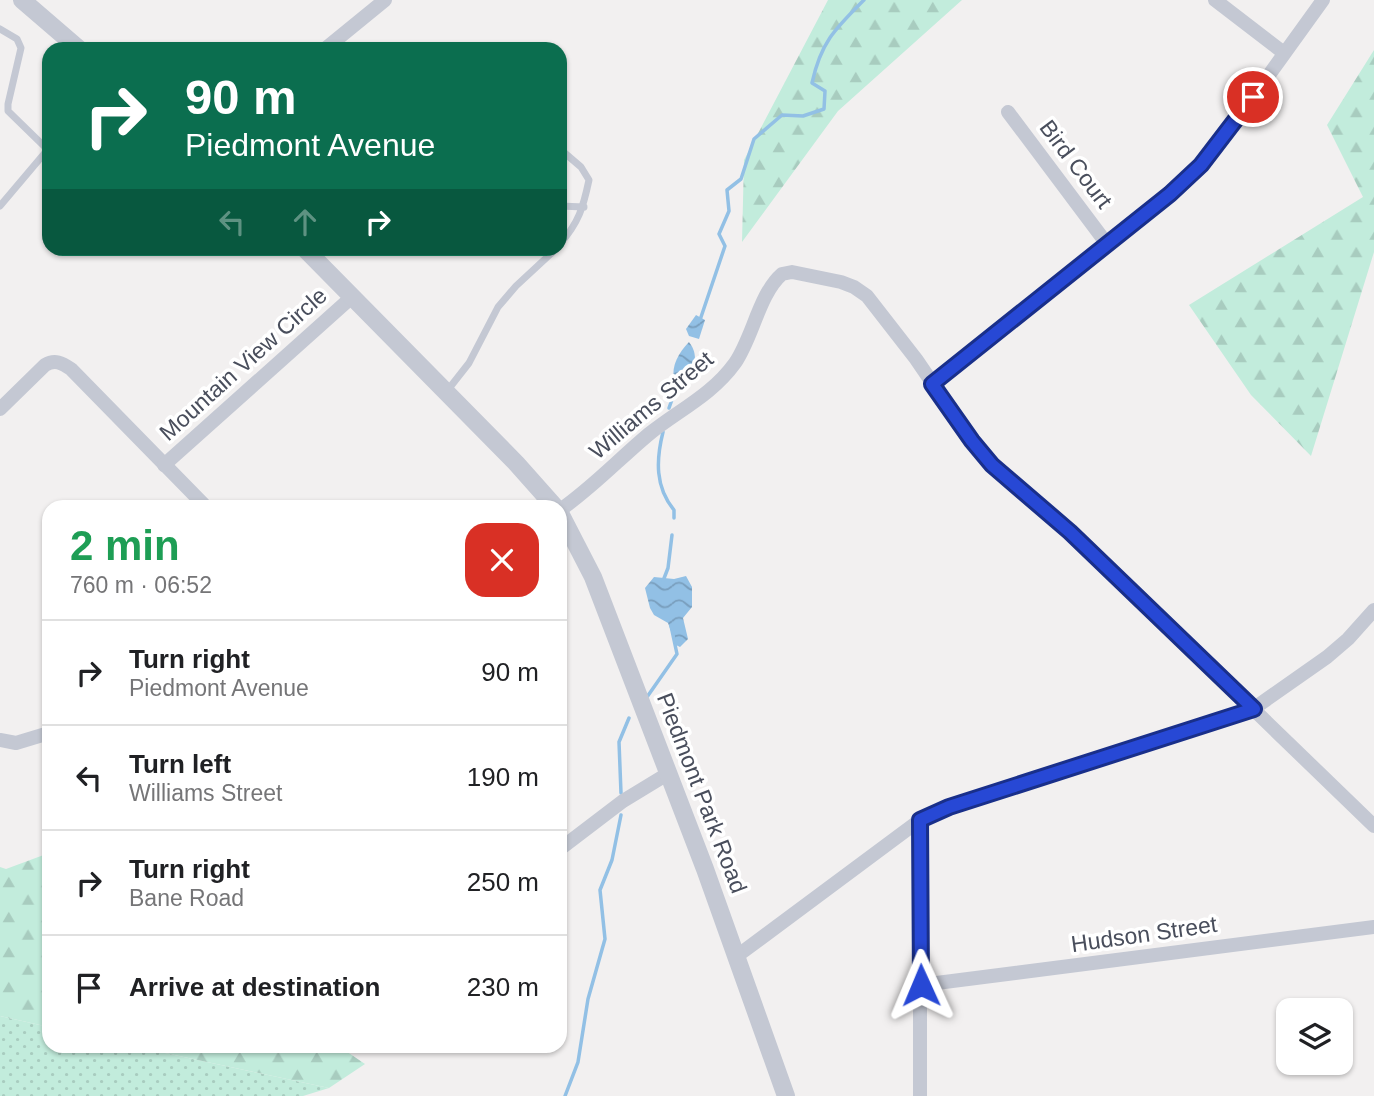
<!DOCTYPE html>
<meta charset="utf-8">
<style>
:root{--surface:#fff;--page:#f6f6f6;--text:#202124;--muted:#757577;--line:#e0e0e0}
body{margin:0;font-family:Helvetica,sans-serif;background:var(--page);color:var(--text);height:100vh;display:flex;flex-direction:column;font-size:26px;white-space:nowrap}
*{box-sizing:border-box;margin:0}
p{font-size:23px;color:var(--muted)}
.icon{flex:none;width:38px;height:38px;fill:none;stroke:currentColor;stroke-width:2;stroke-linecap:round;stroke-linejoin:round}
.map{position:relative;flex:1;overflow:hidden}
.side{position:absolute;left:42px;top:500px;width:525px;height:553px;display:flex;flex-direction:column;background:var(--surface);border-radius:21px;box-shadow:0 2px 5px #0004}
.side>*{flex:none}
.banner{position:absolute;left:42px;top:42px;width:525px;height:214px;border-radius:21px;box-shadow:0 2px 5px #0004;background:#0b6e4f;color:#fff;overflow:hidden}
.fabs{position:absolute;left:1276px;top:998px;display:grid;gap:14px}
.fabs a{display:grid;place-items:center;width:77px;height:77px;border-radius:14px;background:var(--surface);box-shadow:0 2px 5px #0004;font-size:35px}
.pin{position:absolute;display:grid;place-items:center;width:60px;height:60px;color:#fff;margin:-30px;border:4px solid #fff;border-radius:50%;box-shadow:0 2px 7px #0007}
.me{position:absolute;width:77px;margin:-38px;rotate:359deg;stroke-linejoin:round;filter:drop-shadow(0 0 5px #0008)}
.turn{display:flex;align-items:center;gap:24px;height:147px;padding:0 28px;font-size:32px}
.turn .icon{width:91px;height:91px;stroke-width:2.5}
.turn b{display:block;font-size:49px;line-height:60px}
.lanes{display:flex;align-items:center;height:66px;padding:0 28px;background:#0003;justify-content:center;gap:35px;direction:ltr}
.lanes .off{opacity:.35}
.round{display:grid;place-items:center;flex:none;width:74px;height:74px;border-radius:21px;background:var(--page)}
.summary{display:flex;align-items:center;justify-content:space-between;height:119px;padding:0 28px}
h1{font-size:42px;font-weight:700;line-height:52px;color:#1e9e55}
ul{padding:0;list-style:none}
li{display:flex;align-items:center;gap:21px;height:105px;padding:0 28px;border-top:2px solid var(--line)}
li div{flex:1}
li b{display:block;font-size:26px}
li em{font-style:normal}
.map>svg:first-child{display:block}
</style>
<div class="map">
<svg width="1374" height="1096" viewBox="0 0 1374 1096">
<defs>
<pattern id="green-dots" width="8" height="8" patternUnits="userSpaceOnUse" patternTransform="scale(1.75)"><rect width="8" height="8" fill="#c2ecdc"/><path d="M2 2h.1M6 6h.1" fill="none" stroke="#a8ccbf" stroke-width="1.8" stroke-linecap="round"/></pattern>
<pattern id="forest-firs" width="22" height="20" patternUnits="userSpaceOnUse" patternTransform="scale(1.75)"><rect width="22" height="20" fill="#c2ecdc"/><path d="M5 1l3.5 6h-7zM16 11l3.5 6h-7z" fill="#a8ccbf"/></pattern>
<pattern id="water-waves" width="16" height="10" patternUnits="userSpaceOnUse" patternTransform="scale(1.75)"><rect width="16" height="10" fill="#92c0e5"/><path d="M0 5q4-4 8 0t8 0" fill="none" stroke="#799ebd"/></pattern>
</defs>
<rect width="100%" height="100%" fill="#f2f0f0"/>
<!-- green -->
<polygon fill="url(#green-dots)" points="0,1016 49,1027 49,1046 137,1047 329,1088 303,1096 0,1096"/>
<!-- forest -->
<g fill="url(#forest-firs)">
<polygon points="828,0 962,0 838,111 742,242 744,160"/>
<polygon points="1374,50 1374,252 1311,456 1251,395 1189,305 1363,197 1327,125"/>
<polygon points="49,853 49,1027 0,1016 0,867 6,869"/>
<polygon points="137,1047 340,1047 365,1064 329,1088"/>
</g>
<!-- water -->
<g fill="url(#water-waves)">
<polygon points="696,315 705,320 699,339 689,336 686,329"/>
<path d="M689,342C699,355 695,367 687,381L674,379C671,366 679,352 689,342Z"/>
<polygon points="686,576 692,587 692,607 683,618 688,639 680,647 676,645 668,623 654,615 650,608 645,588 654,577 674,579"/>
</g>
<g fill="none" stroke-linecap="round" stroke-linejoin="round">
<!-- stream -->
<g stroke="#92c0e5" stroke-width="3.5">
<path d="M700,320L725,246L719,234L729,211L727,190L741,179L754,139L782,115L803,116L824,109L825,91L812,83C821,42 835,29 864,0"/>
<polyline points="669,408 680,377"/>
<path d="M663,432C656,460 655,487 674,510V518"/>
<polyline points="663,581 668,568 672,535"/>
<polyline points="647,697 677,654 671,626"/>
<polyline points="621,793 619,742 629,718"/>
<polyline points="565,1096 578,1062 588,999 605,939 600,890 612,860 621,815"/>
</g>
<!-- service -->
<g stroke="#c4c8d3" stroke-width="7">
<polyline points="0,29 17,39 21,48 8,104 8,111 47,149"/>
<path d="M560,149L581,167L589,180C583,208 579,222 560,244"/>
<polyline points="0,206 49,148"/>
<polyline points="560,206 584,207"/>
<polyline points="447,391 469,363 498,307 516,286 557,248"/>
</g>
<!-- minor -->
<g stroke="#c4c8d3" stroke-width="14">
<polyline points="1215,0 1284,53"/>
<polyline points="325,49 385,0"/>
<polyline points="1008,112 1107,244"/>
<polyline points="932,384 1170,194 1201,165 1222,140 1323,0"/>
<path d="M0,409L45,365C55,359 62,363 71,369L207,508"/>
<polyline points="164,465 353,296"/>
<path d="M560,510C592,488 619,459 649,434C679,410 712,395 735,363C753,337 759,294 782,274L792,272L841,282L854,287L867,296L916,359L972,441L992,465L1070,532L1374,826"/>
<polyline points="0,740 16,743 49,733"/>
<polyline points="920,820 920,1096"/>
<polyline points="560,849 623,801 669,773"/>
<polyline points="737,956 920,820 949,807 1253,709 1327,657 1348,639 1374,610"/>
<polyline points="921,985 1374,927"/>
</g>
<!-- tertiary -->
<g stroke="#c4c8d3" stroke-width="18">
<polyline points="22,0 79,49"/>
<polyline points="304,248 516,463 556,508"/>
<polyline points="560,513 593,577 705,869 786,1096"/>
</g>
</g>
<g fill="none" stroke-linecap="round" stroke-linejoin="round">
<!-- route casing -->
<g stroke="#192f8a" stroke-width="18">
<polyline id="route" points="921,985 920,820 949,807 1254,709 1070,532 992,465 972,441 932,384 1170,194 1201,165 1253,97"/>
</g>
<!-- route -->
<use href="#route" stroke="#2748d5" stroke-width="12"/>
</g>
<g text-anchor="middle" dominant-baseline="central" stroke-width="7" stroke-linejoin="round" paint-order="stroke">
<!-- street labels -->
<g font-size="23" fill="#494e5c" stroke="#fff">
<text transform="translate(1076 164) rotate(53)">Bird Court</text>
<text transform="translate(243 364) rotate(-42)">Mountain View Circle</text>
<text transform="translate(651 405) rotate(-40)">Williams Street</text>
<text transform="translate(702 793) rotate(69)">Piedmont Park Road</text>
<text transform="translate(1144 934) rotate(-8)">Hudson Street</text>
</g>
</g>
</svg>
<div class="fabs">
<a><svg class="icon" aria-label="layers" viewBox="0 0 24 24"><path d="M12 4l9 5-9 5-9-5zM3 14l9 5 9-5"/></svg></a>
</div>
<div class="pin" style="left:1253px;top:97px;background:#d93025"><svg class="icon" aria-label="arrive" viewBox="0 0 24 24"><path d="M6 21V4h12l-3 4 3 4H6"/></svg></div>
<svg class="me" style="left:921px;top:985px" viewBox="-20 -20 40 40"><path d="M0-17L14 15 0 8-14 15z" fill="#2748d5" stroke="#fff" stroke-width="4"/></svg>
<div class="banner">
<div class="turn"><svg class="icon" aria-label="right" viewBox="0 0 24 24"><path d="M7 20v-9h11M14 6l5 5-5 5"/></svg><div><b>90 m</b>Piedmont Avenue</div></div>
<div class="lanes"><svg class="icon off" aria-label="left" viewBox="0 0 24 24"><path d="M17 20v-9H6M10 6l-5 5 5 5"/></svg><svg class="icon off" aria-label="ahead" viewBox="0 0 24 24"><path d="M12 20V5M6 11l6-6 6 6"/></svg><svg class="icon" aria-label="right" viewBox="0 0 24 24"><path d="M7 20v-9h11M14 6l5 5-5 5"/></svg></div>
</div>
<section class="side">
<div class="summary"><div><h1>2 min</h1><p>760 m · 06:52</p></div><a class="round" style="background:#d93025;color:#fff"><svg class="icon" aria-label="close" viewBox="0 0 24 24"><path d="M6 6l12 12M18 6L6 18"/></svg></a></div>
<ul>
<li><svg class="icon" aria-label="right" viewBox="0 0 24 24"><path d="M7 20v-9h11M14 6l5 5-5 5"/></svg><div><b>Turn right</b><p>Piedmont Avenue</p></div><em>90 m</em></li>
<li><svg class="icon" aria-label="left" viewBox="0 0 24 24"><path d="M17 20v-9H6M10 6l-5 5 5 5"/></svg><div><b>Turn left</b><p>Williams Street</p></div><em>190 m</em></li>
<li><svg class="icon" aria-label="right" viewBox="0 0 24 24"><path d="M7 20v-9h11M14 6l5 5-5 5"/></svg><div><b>Turn right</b><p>Bane Road</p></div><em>250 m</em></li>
<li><svg class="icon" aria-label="arrive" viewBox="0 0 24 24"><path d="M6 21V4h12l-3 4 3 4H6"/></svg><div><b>Arrive at destination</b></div><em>230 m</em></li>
</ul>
</section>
</div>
